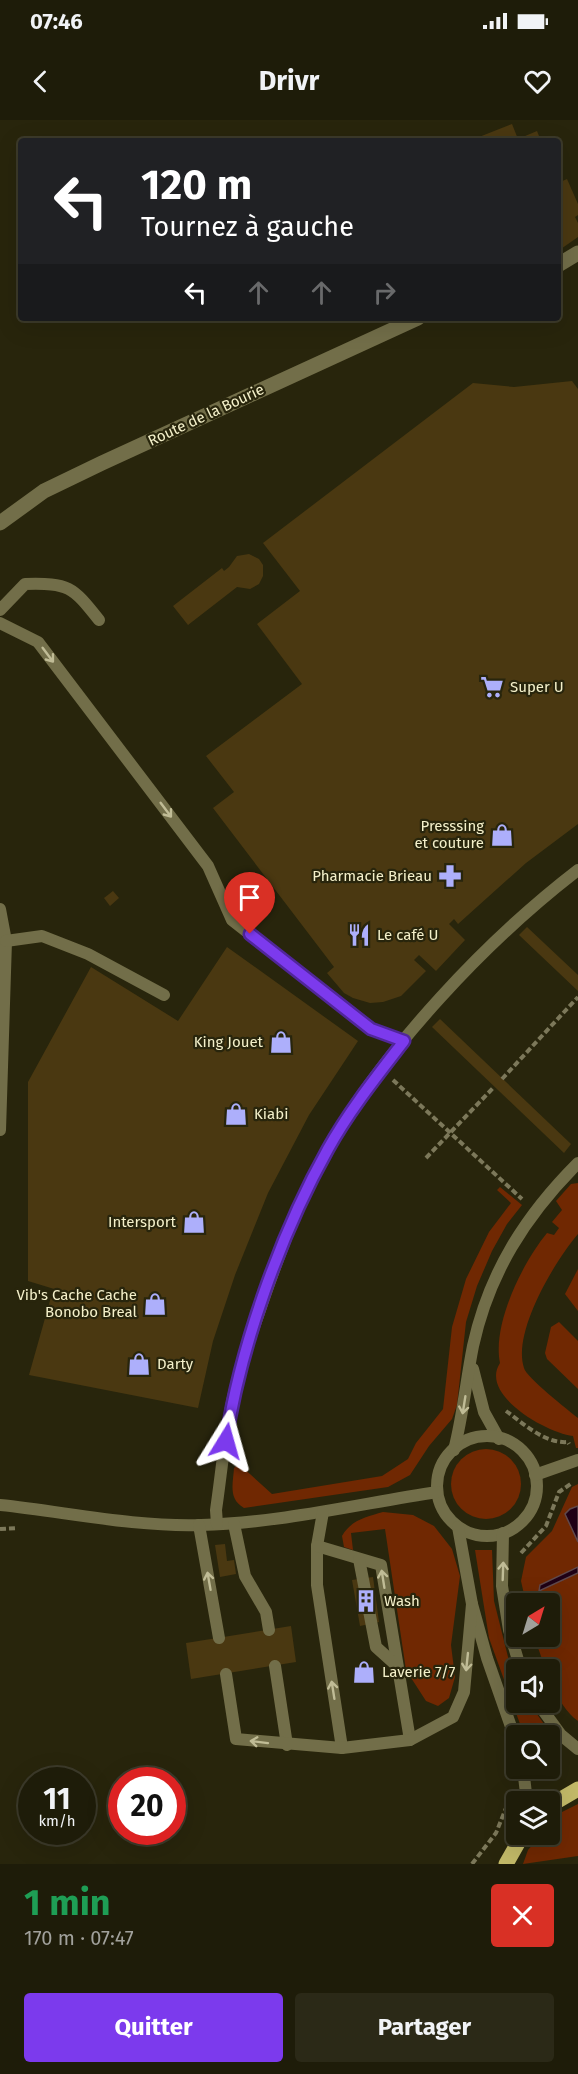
<!DOCTYPE html>
<html lang="fr">
<meta charset="utf-8">
<style>
:root{--surface:#1e1c09;--page:#2b2917;--text:#f1f3f6;--muted:#a1a19c;--line:#3c3a2a;--accent:#7c3aed}
body{margin:0;font-family:"Fira Sans",sans-serif;background:var(--page);color:var(--text);height:100vh;display:flex;flex-direction:column;font-size:22px;white-space:nowrap}
*{box-sizing:border-box;margin:0}
p{font-size:20px;color:var(--muted)}
.icon{flex:none;width:33px;height:33px;fill:none;stroke:currentColor;stroke-width:2;stroke-linecap:round;stroke-linejoin:round}
.map{position:relative;height:1744px;overflow:hidden}
.details{display:flex;flex-direction:column;background:var(--surface);flex:1}
.details>*{flex:none}
.hud{position:absolute;left:18px;top:18px;width:543px;height:183px;border-radius:6px;box-shadow:0 6px 24px #0002,0 0 0 2px var(--line);background:#202124;color:#fff;overflow:hidden}
.needle{width:39px;rotate:38deg}
.tools{position:absolute;left:506px;top:1473px;display:grid;gap:12px}
.tools a{display:grid;place-items:center;width:54px;height:54px;border-radius:6px;background:var(--surface);box-shadow:0 6px 24px #0002,0 0 0 2px var(--line);font-size:30px}
.speed{position:absolute;left:18px;top:1647px;display:flex;gap:12px;font-size:30px;font-weight:700;text-align:center}
.speed>*{display:grid;place-content:center;width:78px;height:78px;border-radius:50%;background:var(--surface);box-shadow:0 6px 24px #0002,0 0 0 2px var(--line);line-height:1}
.speed small{font-size:15px;font-weight:400}
.speed .limit{border:9px solid #d22;background:#fff;color:#111}
.pin{position:absolute;display:grid;place-items:center;width:51px;height:51px;color:#fff;margin:-62px -26px;border-radius:50% 50% 50% 0;rotate:-45deg;box-shadow:0 0 6px #0007}
.pin .icon{rotate:45deg}
.me{position:absolute;width:66px;margin:-33px;rotate:8deg;stroke-linejoin:round;filter:drop-shadow(0 0 4px #0008)}
.turn{display:flex;align-items:center;gap:21px;height:126px;padding:0 24px;font-size:27px}
.turn .icon{width:78px;height:78px;stroke-width:2.5}
.turn b{display:block;font-size:42px;line-height:51px}
.lanes{display:flex;align-items:center;height:57px;padding:0 24px;background:#0003;justify-content:center;gap:30px;direction:ltr}
.lanes .off{opacity:.35}
.round{display:grid;place-items:center;flex:none;width:63px;height:63px;border-radius:6px;background:var(--page)}
.headline{display:flex;align-items:center;justify-content:space-between;height:102px;padding:0 24px}
h1{font-size:36px;font-weight:700;line-height:45px;color:#1e9e55}
.button{display:flex;gap:12px;margin-top:auto;padding:12px 24px}
.button a{flex:1;height:69px;border-radius:6px;background:var(--accent);color:#fff;font-size:24px;font-weight:700;line-height:69px;text-align:center}
.button a+a{background:var(--page);color:var(--text)}
.status{display:flex;justify-content:space-between;align-items:center;height:42px;padding:0 30px;background:var(--surface);direction:ltr}
.status svg{height:16px;fill:currentColor}
header{display:flex;justify-content:space-between;align-items:center;height:78px;padding:0 24px;background:var(--surface);font-size:27px;font-weight:700}
.map>svg:first-child{display:block}
</style>
<div class="status"><b>07:46</b><svg viewBox="0 0 49 12"><path d="M0 12V9h3v3zM5 12V6h3v6zM10 12V3h3v9zM15 12V0h3v12zM26 1h20v11H26zM47 4h2v5h-2z"/></svg></div>
<header><svg class="icon" aria-label="back" viewBox="0 0 24 24"><path d="M15 5l-7 7 7 7"/></svg>Drivr<svg class="icon" aria-label="heart" viewBox="0 0 24 24"><path d="M12 20l-8-8c-3-5 5-10 8-4 3-6 11-1 8 4z"/></svg></header>
<div class="map">
<svg width="578" height="1744" viewBox="0 0 578 1744">
<rect width="100%" height="100%" fill="#28250c"/>
<!-- green -->
<g fill="#702802">
<path d="M578,1063V1114C555,1141 512,1212 524,1248C526,1257 568,1290 578,1298V1328H576L573,1316C547,1313 479,1275 500,1243C492,1204 523,1142 547,1113L554,1115L559,1108L552,1102L562,1090L556,1081L571,1064Z"/>
<path d="M500,1067L522,1085L507,1104L492,1131L477,1166L466,1202L457,1285L452,1299L429,1326L410,1355L388,1367L244,1388C228,1379 233,1364 234,1348L239,1344L272,1374L382,1356L408,1339L416,1323L443,1289L452,1207L466,1159L489,1112L511,1083L497,1070Z"/>
<polygon points="578,1149 578,1191 565,1174"/>
<polygon points="559,1202 578,1221 578,1269 547,1239 545,1233 551,1207"/>
<circle cx="486" cy="1364" r="35"/>
<path d="M578,1364V1601C555,1585 544,1542 534,1517L549,1516V1484L526,1483L521,1461L526,1437L552,1411L572,1367Z"/>
<path d="M383,1392L413,1395L434,1406L452,1429L460,1456L451,1525L455,1557L449,1578L438,1586L426,1581L406,1550L385,1409L351,1413L353,1430L344,1427L342,1416C351,1400 366,1397 383,1392Z"/>
<polygon points="475,1430 492,1430 494,1481 508,1537 516,1554 516,1582 529,1583 559,1625 549,1630 549,1616 524,1615 489,1518"/>
<polygon points="578,1684 578,1736 523,1744 528,1730 541,1715 549,1714 549,1705 560,1693"/>
</g>
<!-- water -->
<g fill="#1f0015" stroke="#5f484b" stroke-width="1.5">
<polygon points="578,1386 578,1422 565,1394 570,1389"/>
<polygon points="578,1447 578,1453 539,1471 540,1465"/>
</g>
<!-- building -->
<g fill="#4a3811">
<polygon points="512,4 518,19 537,11 541,21 480,21 479,17"/>
<polygon points="567,59 578,84 578,95 575,97 578,103 578,117 558,131 558,63"/>
<polygon points="572,261 578,269 578,704 526,743 458,804 454,799 449,804 465,820 436,851 419,835 414,840 426,851 401,876 383,882 370,883 353,878 344,873 327,853 334,847 213,688 234,672 206,636 302,564 257,504 300,471 263,423 473,263 514,267"/>
<polygon points="249,434 259,439 263,445 263,456 259,464 250,469 237,467 188,505 173,486 222,448 224,451 229,447 237,436"/>
<polygon points="113,771 119,778 110,786 104,778"/>
<polygon points="527,807 578,855 578,871 519,815"/>
<polygon points="227,827 358,921 309,995 268,1073 235,1155 213,1221 198,1288 29,1255 51,1177 62,1180 64,1172 28,1161 28,962 91,847 178,901"/>
<polygon points="440,899 571,1024 564,1033 432,907"/>
<polygon points="225,1424 227,1441 234,1440 236,1454 220,1457 215,1425"/>
<polygon points="373,1457 379,1502 360,1506 352,1460"/>
<polygon points="291,1506 296,1542 191,1559 186,1523"/>
</g>
<g fill="none" stroke-linecap="round" stroke-linejoin="round">
<!-- path -->
<g stroke="#7c785a" stroke-width="4" stroke-dasharray="6 3" stroke-linecap="butt">
<polyline points="502,959 578,877"/>
<polyline points="393,960 522,1079"/>
<polyline points="426,1038 494,967"/>
<path d="M506,1291C524,1304 545,1324 568,1322L569,1324"/>
<polyline points="0,1409 18,1408"/>
<polyline points="521,1433 546,1406 559,1372 572,1363"/>
<polyline points="472,1744 496,1713 508,1683"/>
</g>
<!-- lane -->
<g stroke="#726e49" stroke-width="12">
<path d="M0,490L25,464C69,463 72,466 99,500"/>
<polyline points="0,503 38,522 208,746 232,800 371,909 404,921"/>
<polyline points="0,789 6,821 0,1010"/>
<polyline points="6,821 42,816 88,834 164,875"/>
<polyline points="473,1249 484,1292 499,1319"/>
<circle cx="487" cy="1366" r="50"/>
<path d="M454,1330C463,1295 466,1261 473,1226C489,1153 525,1096 578,1043"/>
<polyline points="535,1355 578,1340"/>
<path d="M0,1385C67,1392 133,1407 201,1405C280,1403 359,1384 437,1372"/>
<polyline points="323,1392 317,1426 317,1465 342,1628"/>
<path d="M217,1404L216,1390C221,1356 224,1321 231,1287C238,1250 252,1214 264,1178C282,1127 301,1076 328,1028C385,928 487,820 578,750"/>
<polyline points="234,1404 245,1456 266,1492 269,1510"/>
<polyline points="199,1405 219,1518"/>
<polyline points="458,1407 472,1484 487,1538 516,1621"/>
<polyline points="503,1413 502,1466 509,1510 521,1550"/>
<polyline points="317,1426 381,1445 410,1620"/>
<polyline points="359,1439 376,1527 396,1545"/>
<polyline points="275,1546 287,1625"/>
<polyline points="226,1554 236,1619 342,1628 410,1620 453,1597 464,1572 472,1484"/>
<polyline points="537,1582 561,1615 578,1629"/>
<polyline points="523,1648 527,1682"/>
</g>
<!-- street -->
<g stroke="#726e49" stroke-width="15">
<polyline points="558,145 578,133"/>
<polyline points="0,403 44,371 102,343 418,198"/>
</g>
<!-- primary -->
<g stroke="#c2b968" stroke-width="15">
<polyline points="549,1686 578,1669"/>
<polyline points="506,1744 523,1714"/>
</g>
</g>
<!-- one-way arrows -->
<defs><path id="oneway-shaft" d="M-6 0H5M1.5-3L5.5 0L1.5 3" fill="none" stroke-width="1.6" stroke-linecap="round" stroke-linejoin="round" transform="scale(1.5)"/></defs>
<g stroke="#c0bc96">
<use href="#oneway-shaft" transform="translate(48 535) rotate(53)"/>
<use href="#oneway-shaft" transform="translate(166 690) rotate(53)"/>
<use href="#oneway-shaft" transform="translate(464 1285) rotate(99)"/>
<use href="#oneway-shaft" transform="translate(503 1451) rotate(-88)"/>
<use href="#oneway-shaft" transform="translate(383 1459) rotate(-99)"/>
<use href="#oneway-shaft" transform="translate(209 1461) rotate(-100)"/>
<use href="#oneway-shaft" transform="translate(467 1542) rotate(96)"/>
<use href="#oneway-shaft" transform="translate(333 1570) rotate(-99)"/>
<use href="#oneway-shaft" transform="translate(259 1622) rotate(-173)"/>
</g>
<g fill="none" stroke-linecap="round" stroke-linejoin="round">
<!-- route casing -->
<g stroke="#51269a" stroke-width="15">
<path id="route" d="M226,1321C240,1227 281,1113 328,1029C349,991 377,956 404,921L371,909L250,814"/>
</g>
<!-- route -->
<use href="#route" stroke="#7c3aed" stroke-width="10"/>
</g>
<!-- icons -->
<defs>
<g id="supermarket-bare" transform="scale(1.8)"><path d="M-6-5.5h2.5l.6 2H6L4.5 2H-2.5L-4.4-4H-6ZM-1.5 3.2a1.3 1.3 0 1 0 .1 0ZM3 3.2a1.3 1.3 0 1 0 .1 0Z" fill="#adaffb" stroke="#28250c" stroke-width="2.5" paint-order="stroke"/></g>
<g id="shop-bare" transform="scale(1.8)"><path d="M-5-2.5h2.3a2.7 3.5 0 0 1 5.4 0H5L5.5 6h-11ZM-1.5-2.5h3a1.5 2.3 0 0 0-3 0Z" fill="#adaffb" stroke="#28250c" stroke-width="2.5" paint-order="stroke"/></g>
<g id="pharmacy-bare" transform="scale(1.8)"><path d="M-2-6h4v4h4v4h-4v4h-4v-4h-4v-4h4Z" fill="#adaffb" stroke="#28250c" stroke-width="2.5" paint-order="stroke"/></g>
<g id="restaurant-bare" transform="scale(1.8)"><path d="M-5-6h1v4h1v-4h1v4h1v-4h1v5L-1.5 .5V6h-2V.5L-5-1ZM5-6V6H3V1.5H1.5Q1.5-4 5-6Z" fill="#adaffb" stroke="#28250c" stroke-width="2.5" paint-order="stroke"/></g>
<g id="building-bare" transform="scale(1.8)"><path d="M-4-6H4V6H1V3H-1V6H-4ZM-2.5-4.3h1.7v1.8h-1.7ZM.8-4.3h1.7v1.8H.8ZM-2.5-1h1.7V.8h-1.7ZM.8-1h1.7V.8H.8Z" fill="#adaffb" stroke="#28250c" stroke-width="2.5" paint-order="stroke"/></g>
</defs>
<g fill-rule="evenodd">
<use href="#supermarket-bare" x="492" y="567"/>
<use href="#shop-bare" x="502" y="715"/>
<use href="#pharmacy-bare" x="450" y="756"/>
<use href="#restaurant-bare" x="359" y="815"/>
<use href="#shop-bare" x="281" y="922"/>
<use href="#shop-bare" x="236" y="994"/>
<use href="#shop-bare" x="194" y="1102"/>
<use href="#shop-bare" x="155" y="1184"/>
<use href="#shop-bare" x="139" y="1244"/>
<use href="#building-bare" x="366" y="1481"/>
<use href="#shop-bare" x="364" y="1552"/>
</g>
<g text-anchor="middle" dominant-baseline="central" stroke-width="4.5" stroke-linejoin="round" paint-order="stroke">
<!-- street labels -->
<g font-size="15" fill="#f4f0ca" stroke="#28250c">
<text transform="translate(206 295) rotate(-25)">Route de la Bourie</text>
</g>
<!-- poi labels -->
<g font-size="15" fill="#f4f0ca" stroke="#28250c" text-anchor="start">
<text x="510" y="567">Super U</text>
<text x="484" y="706" text-anchor="end">Presssing<tspan x="484" dy="17">et couture</tspan></text>
<text x="432" y="756" text-anchor="end">Pharmacie Brieau</text>
<text x="377" y="815">Le café U</text>
<text x="263" y="922" text-anchor="end">King Jouet</text>
<text x="254" y="994">Kiabi</text>
<text x="176" y="1102" text-anchor="end">Intersport</text>
<text x="137" y="1175" text-anchor="end">Vib's Cache Cache<tspan x="137" dy="17">Bonobo Breal</tspan></text>
<text x="157" y="1244">Darty</text>
<text x="384" y="1481">Wash</text>
<text x="382" y="1552">Laverie 7/7</text>
</g>
</g>
</svg>
<div class="tools">
<a><svg class="needle" viewBox="-14 -14 28 28"><path d="M0-13l5 13h-10z" fill="#e53935"/><path d="M0 13l5-13h-10z" fill="#a1a19c"/></svg></a>
<a><svg class="icon" aria-label="sound" viewBox="0 0 24 24"><path d="M4 9h4l5-4v14l-5-4H4zM17 9q2 3 0 6"/></svg></a>
<a><svg class="icon" aria-label="search" viewBox="0 0 24 24"><circle cx="10" cy="10" r="6"/><path d="M15 15l6 6"/></svg></a>
<a><svg class="icon" aria-label="layers" viewBox="0 0 24 24"><path d="M12 4l9 5-9 5-9-5zM3 14l9 5 9-5"/></svg></a>
</div>
<div class="speed"><div>11<small>km/h</small></div><div class="limit">20</div></div>
<div class="pin" style="left:250px;top:814px;background:#d93025"><svg class="icon" aria-label="arrive" viewBox="0 0 24 24"><path d="M6 21V4h12l-3 4 3 4H6"/></svg></div>
<svg class="me" style="left:226px;top:1321px" viewBox="-20 -20 40 40"><path d="M0-17L14 15 0 8-14 15z" fill="#7c3aed" stroke="#fff" stroke-width="4"/></svg>
<div class="hud">
<div class="turn"><svg class="icon" aria-label="left" viewBox="0 0 24 24"><path d="M17 20v-9H6M10 6l-5 5 5 5"/></svg><div><b>120 m</b>Tournez à gauche</div></div>
<div class="lanes"><svg class="icon" aria-label="left" viewBox="0 0 24 24"><path d="M17 20v-9H6M10 6l-5 5 5 5"/></svg><svg class="icon off" aria-label="ahead" viewBox="0 0 24 24"><path d="M12 20V5M6 11l6-6 6 6"/></svg><svg class="icon off" aria-label="ahead" viewBox="0 0 24 24"><path d="M12 20V5M6 11l6-6 6 6"/></svg><svg class="icon off" aria-label="right" viewBox="0 0 24 24"><path d="M7 20v-9h11M14 6l5 5-5 5"/></svg></div>
</div>
</div>
<section class="details">
<div class="headline"><div><h1>1 min</h1><p>170 m · 07:47</p></div><a class="round" style="background:#d93025;color:#fff"><svg class="icon" aria-label="close" viewBox="0 0 24 24"><path d="M6 6l12 12M18 6L6 18"/></svg></a></div>
<div class="button"><a>Quitter</a><a>Partager</a></div>
</section>
